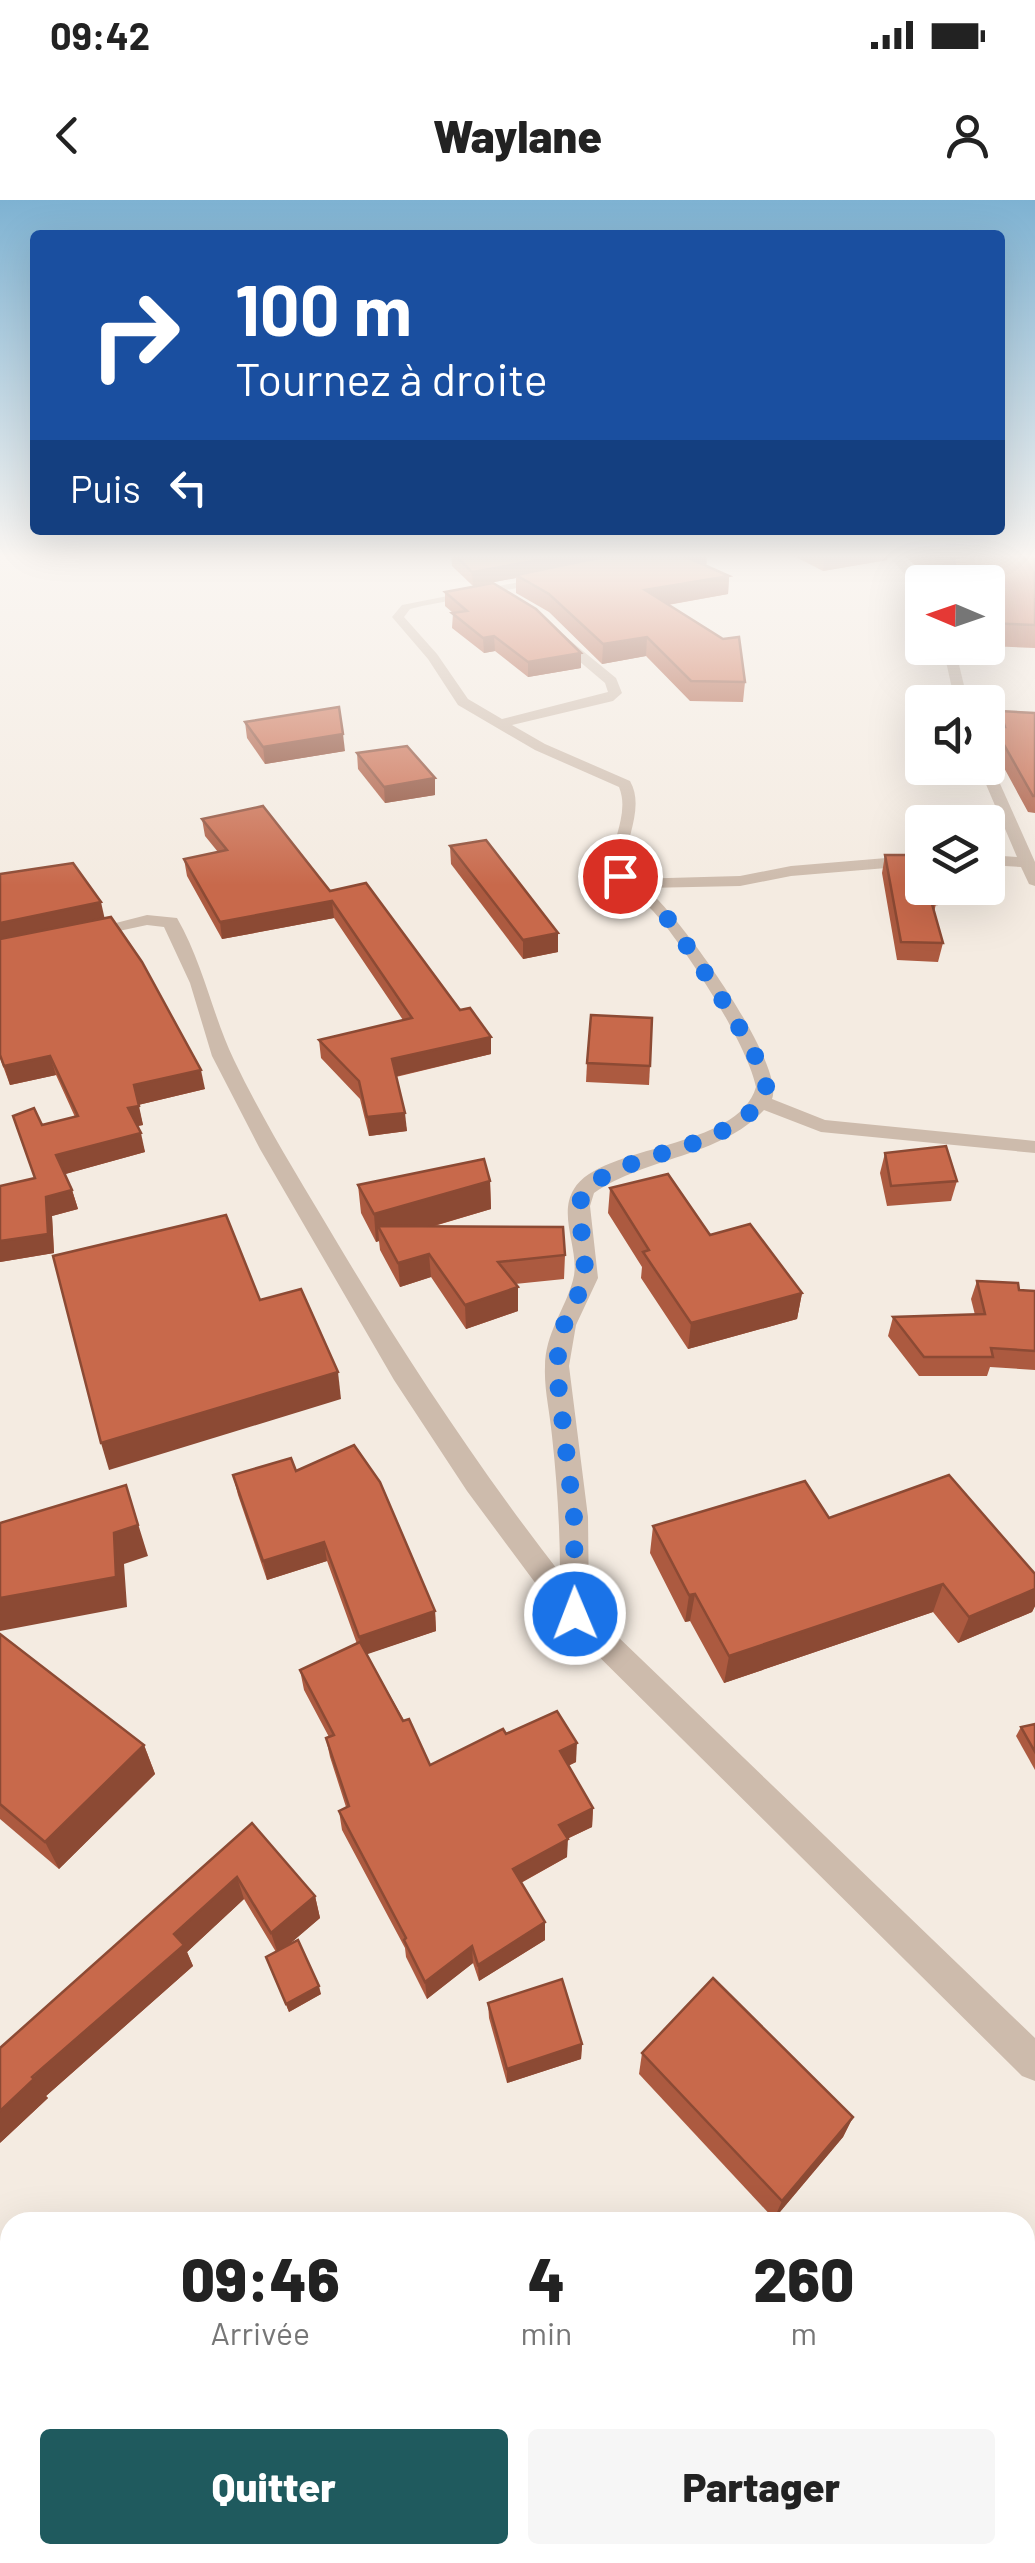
<!DOCTYPE html>
<html lang="fr">
<meta charset="utf-8">
<style>
:root{--surface:#fff;--page:#f6f6f6;--text:#222;--muted:#767676;--accent:#1f5a5e}
body{margin:0;font-family:Barlow,sans-serif;background:var(--page);color:var(--text);height:100vh;display:flex;flex-direction:column;font-size:38px;white-space:nowrap}
*{box-sizing:border-box;margin:0}
p{font-size:32px;color:var(--muted)}
.icon{flex:none;width:55px;height:55px;fill:none;stroke:currentColor;stroke-width:2;stroke-linecap:round;stroke-linejoin:round}
.map{position:relative;flex:1;overflow:hidden}
.drawer{position:absolute;left:0px;top:2012px;width:1035px;height:352px;display:flex;flex-direction:column;background:var(--surface);border-radius:30px 30px 0 0;box-shadow:0 10px 40px #0002}
.drawer>*{flex:none}
.hud{position:absolute;left:30px;top:30px;width:975px;height:305px;border-radius:10px;box-shadow:0 10px 40px #0002;background:#1a4fa0;color:#fff;overflow:hidden}
.needle{width:65px;rotate:272deg}
.tools{position:absolute;left:905px;top:365px;display:grid;gap:20px}
.tools a{display:grid;place-items:center;width:100px;height:100px;border-radius:10px;background:var(--surface);box-shadow:0 10px 40px #0002;font-size:50px}
.pin{position:absolute;display:grid;place-items:center;width:85px;height:85px;color:#fff;margin:-42px;border:5px solid #fff;border-radius:50%;box-shadow:0 2px 10px #0007}
.me{position:absolute;width:110px;margin:-55px;rotate:359deg;stroke-linejoin:round;filter:drop-shadow(0 0 8px #0008)}
.turn{display:flex;align-items:center;gap:35px;height:210px;padding:0 40px;font-size:45px}
.turn .icon{width:130px;height:130px;stroke-width:2.5}
.turn b{display:block;font-size:70px;line-height:85px}
.then{display:flex;align-items:center;height:95px;padding:0 40px;background:#0003;gap:20px;font-size:38px}
.eta{display:flex;justify-content:space-evenly;align-items:center;height:170px;text-align:center}
.eta b{font-size:60px;font-weight:800;line-height:70px}
.button{display:flex;gap:20px;margin-top:auto;padding:20px 40px}
.button a{flex:1;height:115px;border-radius:10px;background:var(--accent);color:#fff;font-size:40px;font-weight:800;line-height:115px;text-align:center}
.button a+a{background:var(--page);color:var(--text)}
.status{display:flex;justify-content:space-between;align-items:center;height:70px;padding:0 50px;background:var(--surface);direction:ltr}
.status svg{height:28px;fill:currentColor}
header{display:flex;justify-content:space-between;align-items:center;height:130px;padding:0 40px;background:var(--surface);font-size:45px;font-weight:800}
.map>svg:first-child{display:block}
</style>
<div class="status"><b>09:42</b><svg viewBox="0 0 49 12"><path d="M0 12V9h3v3zM5 12V6h3v6zM10 12V3h3v9zM15 12V0h3v12zM26 1h20v11H26zM47 4h2v5h-2z"/></svg></div>
<header><svg class="icon" aria-label="back" viewBox="0 0 24 24"><path d="M15 5l-7 7 7 7"/></svg>Waylane<svg class="icon" aria-label="person" viewBox="0 0 24 24"><circle cx="12" cy="8" r="4"/><path d="M4 21q1-7 8-7t8 7"/></svg></header>
<div class="map">
<svg width="1035" height="2363" viewBox="0 0 1035 2363">
<rect width="100%" height="100%" fill="#f4ebe1"/>
<g fill="none" stroke-linecap="round" stroke-linejoin="round">
<!-- minor -->
<g fill="#cdbbac" fill-rule="evenodd">
<path d="M887,354H898C912,369 922,379 922,399L918,398L907,377Z"/>
<path d="M550,376L554,381L422,406L410,409L404,417L437,454L468,499L502,519L608,492L605,483L553,439V433H561L616,478L622,493L613,501L512,525L545,544L630,581C649,614 612,656 632,679L740,676L791,666L922,655V665L791,676L740,686L645,688C677,711 786,864 772,899L825,920L1035,941V953L821,932L764,910C720,957 646,957 594,993L590,1006L598,1078L576,1125L569,1166L588,1317L589,1409L1035,1838V1881L1022,1876L565,1423L467,1291L394,1180L260,949L212,856L190,783L164,727L147,725L86,738L77,733L147,715L177,718C203,763 212,814 234,860C263,921 300,980 335,1039C404,1155 477,1266 560,1373C560,1327 557,1282 552,1236C550,1213 544,1189 545,1167C545,1133 565,1110 573,1080C581,1052 557,1016 574,989C601,944 738,950 756,887C747,843 684,745 653,711C640,697 623,690 611,676C607,646 631,616 619,587L535,550L458,505L428,459L392,417L402,405Z"/>
<polygon points="943,448 955,448 968,502 955,502"/>
<polygon points="988,564 993,568 1035,662 1035,686 1029,684 1021,667 988,665 988,655 1017,657 979,568 988,568"/>
<polygon points="0,2339 10,2344 10,2355 20,2355 24,2363 0,2363"/>
</g>
</g>
<!-- wall -->
<g fill="#ac5a40">
<polygon points="451,354 707,354 706,366 729,376 728,394 668,405 745,482 743,502 690,501 646,456 602,464 549,412 516,393 516,378 473,386 452,366"/>
<polygon points="790,354 888,354 887,360 823,371"/>
<polygon points="903,354 1035,354 1035,448 988,446 988,382 950,382 946,374 925,375"/>
<polygon points="445,392 581,468 528,477 495,451 484,453 452,428 453,413 445,406"/>
<polygon points="1000,511 1035,513 1035,613 1028,612 990,542 994,527 997,527"/>
<polygon points="245,522 345,551 265,564 247,538"/>
<polygon points="357,553 435,578 435,595 385,603 358,569"/>
<polygon points="202,619 330,691 491,837 491,854 396,877 407,931 369,936 360,899 321,858 319,840 403,820 334,718 222,739 187,676 184,659 218,652 205,636"/>
<polygon points="450,646 558,752 523,759 451,664"/>
<polygon points="885,655 936,704 934,712 943,743 938,762 897,760 882,673"/>
<polygon points="0,674 104,719 205,889 138,905 143,925 137,926 145,952 65,974 72,990 78,1009 52,1016 54,1053 0,1062 0,986 35,978 13,916 42,925 75,917 56,875 10,885 0,858"/>
<polygon points="587,863 650,866 649,885 586,882"/>
<polygon points="885,953 957,981 951,1001 887,1006 880,973"/>
<polygon points="490,981 491,1009 431,1027 565,1055 564,1079 515,1084 518,1111 466,1129 431,1077 400,1087 380,1050 379,1041 376,1042 361,1013 358,985"/>
<polygon points="610,988 710,1035 802,1093 797,1119 688,1149 641,1078 642,1067 608,1013"/>
<polygon points="977,1081 1019,1090 1035,1091 1035,1170 990,1167 987,1176 919,1176 888,1136 893,1117 975,1115 971,1099"/>
<polygon points="296,1271 435,1411 436,1431 366,1454 430,1565 506,1534 576,1562 568,1566 593,1608 592,1627 567,1639 567,1657 521,1683 545,1722 545,1740 479,1781 473,1763 427,1799 406,1757 405,1748 342,1630 339,1611 346,1607 330,1557 326,1538 329,1537 304,1490 300,1470 357,1444 327,1361 267,1380 238,1295 233,1275"/>
<polygon points="653,1326 1035,1374 1035,1406 1032,1412 958,1443 933,1412 724,1483 690,1421 685,1422 650,1353"/>
<polygon points="0,1434 144,1545 155,1574 59,1669 0,1619"/>
<polygon points="1035,1524 1035,1570 1016,1536 1021,1527"/>
<polygon points="252,1623 315,1696 320,1718 287,1746 321,1794 289,1812 266,1757 276,1752 244,1699 187,1752 193,1766 46,1896 48,1898 0,1943"/>
<polygon points="488,1803 582,1844 581,1859 507,1883 489,1818"/>
<polygon points="642,1853 853,1917 843,1937 774,2019 639,1874"/>
</g>
<!-- shaded-wall -->
<g fill="#8c4a34">
<polygon points="572,354 648,354 516,375 516,378 473,386 472,372"/>
<polygon points="697,354 707,354 706,371 684,356"/>
<polygon points="825,354 888,354 887,360 823,371"/>
<polygon points="729,376 728,394 643,409 645,390"/>
<polygon points="494,436 495,451 484,453 483,438"/>
<polygon points="647,437 646,456 602,464 603,444"/>
<polygon points="581,453 581,468 528,477 528,462"/>
<polygon points="343,534 345,551 265,564 263,547"/>
<polygon points="435,578 435,595 385,603 384,587"/>
<polygon points="332,701 334,718 222,739 220,722"/>
<polygon points="101,702 105,720 0,742 0,723"/>
<polygon points="558,733 558,752 523,759 523,740"/>
<polygon points="491,837 491,854 393,877 392,859"/>
<polygon points="50,856 56,875 10,885 4,866"/>
<polygon points="201,870 205,889 138,905 134,885"/>
<polygon points="139,906 143,925 133,927 128,908"/>
<polygon points="405,913 407,931 369,936 367,917"/>
<polygon points="141,933 145,952 62,975 56,955"/>
<polygon points="490,981 491,1009 385,1040 378,1026 379,1041 376,1042 374,1014"/>
<polygon points="72,990 78,1009 52,1016 54,1053 0,1062 0,1041 46,997"/>
<polygon points="429,1054 431,1077 400,1087 398,1063"/>
<polygon points="518,1087 518,1111 466,1129 465,1105"/>
<polygon points="802,1093 797,1119 688,1149 691,1123"/>
<polygon points="338,1172 341,1199 109,1270 101,1243"/>
<polygon points="126,1285 148,1356 124,1364 127,1407 0,1431 0,1398 114,1333"/>
<polygon points="324,1342 327,1361 267,1380 263,1361"/>
<polygon points="943,1384 933,1412 724,1483 729,1456"/>
<polygon points="1035,1389 1035,1406 1032,1412 958,1443 969,1417"/>
<polygon points="695,1394 690,1421 685,1422 689,1395"/>
<polygon points="435,1411 436,1431 362,1456 359,1437"/>
<polygon points="577,1543 576,1562 559,1570 560,1551"/>
<polygon points="144,1545 155,1574 59,1669 45,1642"/>
<polygon points="593,1608 592,1627 558,1643 559,1625"/>
<polygon points="568,1639 567,1657 513,1687 513,1669"/>
<polygon points="237,1677 244,1699 187,1752 193,1766 46,1896 48,1898 0,1943 0,1911 174,1734"/>
<polygon points="315,1696 320,1718 278,1754 271,1733"/>
<polygon points="545,1722 545,1740 479,1781 478,1765"/>
<polygon points="472,1746 473,1763 427,1799 425,1782"/>
<polygon points="319,1786 321,1794 289,1812 286,1804"/>
<polygon points="582,1844 581,1859 507,1883 507,1869"/>
<polygon points="853,1917 843,1937 774,2019 782,2001"/>
</g>
<!-- building -->
<g fill="#c8694b" stroke="#8c4a34" stroke-width="2.5">
<polygon points="454,354 572,354 472,372"/>
<polygon points="618,354 697,354 684,356 729,376 645,390 723,439 739,437 745,482 691,481 647,437 603,444 549,394 516,375"/>
<polygon points="951,354 1035,354 1035,425 988,423 988,382 962,382"/>
<polygon points="493,383 536,409 581,453 528,462 494,436 483,438 452,413 467,411 445,392"/>
<polygon points="339,507 343,534 263,547 245,522"/>
<polygon points="1000,511 1035,513 1035,596 1033,596 994,527 1005,527"/>
<polygon points="407,546 435,578 384,587 357,553"/>
<polygon points="263,606 330,691 366,683 460,810 470,808 491,837 392,859 405,913 367,917 359,881 319,840 412,818 332,701 220,722 184,659 227,650 202,619"/>
<polygon points="486,640 558,733 523,740 450,646"/>
<polygon points="885,655 922,655 922,688 932,688 936,704 932,704 943,743 901,742"/>
<polygon points="73,663 101,702 0,723 0,674"/>
<polygon points="111,717 142,762 201,870 134,885 139,906 128,908 141,933 56,955 72,990 46,997 48,1034 0,1041 0,986 35,978 13,916 34,908 42,925 78,916 50,856 4,866 0,855 0,739"/>
<polygon points="591,815 652,818 650,866 587,863"/>
<polygon points="946,946 957,981 891,986 885,953"/>
<polygon points="484,959 490,981 374,1014 358,985"/>
<polygon points="668,974 710,1035 750,1024 802,1093 691,1123 643,1052 649,1050 610,988"/>
<polygon points="226,1015 260,1100 301,1089 338,1172 101,1243 53,1056"/>
<polygon points="378,1026 563,1027 565,1055 498,1062 518,1087 465,1105 429,1054 398,1063"/>
<polygon points="977,1081 1018,1083 1019,1090 1035,1091 1035,1151 991,1148 993,1157 924,1157 893,1117 985,1114"/>
<polygon points="354,1245 380,1282 435,1411 359,1437 324,1342 263,1361 233,1275 291,1258 296,1271"/>
<polygon points="949,1275 1035,1374 1035,1389 969,1417 943,1384 729,1456 695,1394 689,1395 653,1326 805,1281 829,1318"/>
<polygon points="126,1285 138,1325 114,1333 116,1377 0,1398 0,1323"/>
<polygon points="0,1434 144,1545 45,1642 0,1604"/>
<polygon points="360,1442 403,1521 409,1519 430,1565 503,1529 506,1534 557,1511 577,1543 560,1551 593,1608 559,1625 568,1639 513,1669 545,1722 478,1765 472,1746 425,1782 404,1740 406,1738 339,1611 349,1606 326,1538 334,1535 300,1470"/>
<polygon points="1035,1524 1035,1552 1021,1527"/>
<polygon points="252,1623 315,1696 271,1733 237,1677 174,1734 184,1745 32,1877 34,1879 0,1911 0,1848"/>
<polygon points="298,1740 319,1786 286,1804 266,1757"/>
<polygon points="713,1778 853,1917 782,2001 642,1853"/>
<polygon points="562,1779 582,1844 507,1869 488,1803"/>
<polygon points="1025,2124 1035,2135 1035,2147 1025,2159"/>
<polygon points="395,2355 498,2355 501,2363 386,2363"/>
</g>
<!-- sky -->
<linearGradient id="sky" x2="0" y2="1"><stop stop-color="#7eb2d2"/><stop offset="0.52" stop-color="#faf6f2"/><stop offset="1" stop-color="#faf6f2" stop-opacity="0"/></linearGradient>
<rect width="1035" height="685" fill="url(#sky)"/>
<g fill="none" stroke-linecap="round" stroke-linejoin="round">
<!-- route -->
<path stroke="#1a73e8" stroke-width="18" stroke-dasharray="0 32.4" d="M575,1414L574,1317L556,1166L564,1125L586,1078L579,1006L584,990C627,955 685,954 731,926C745,918 764,904 766,887C770,866 679,732 661,710C649,696 632,689 620,676"/>
</g>
</svg>
<div class="tools">
<a><svg class="needle" viewBox="-14 -14 28 28"><path d="M0-13l5 13h-10z" fill="#e53935"/><path d="M0 13l5-13h-10z" fill="#767676"/></svg></a>
<a><svg class="icon" aria-label="sound" viewBox="0 0 24 24"><path d="M4 9h4l5-4v14l-5-4H4zM17 9q2 3 0 6"/></svg></a>
<a><svg class="icon" aria-label="layers" viewBox="0 0 24 24"><path d="M12 4l9 5-9 5-9-5zM3 14l9 5 9-5"/></svg></a>
</div>
<div class="pin" style="left:620px;top:676px;background:#d93025"><svg class="icon" aria-label="arrive" viewBox="0 0 24 24"><path d="M6 21V4h12l-3 4 3 4H6"/></svg></div>
<svg class="me" style="left:575px;top:1414px" viewBox="-20 -20 40 40"><circle r="17" fill="#1a73e8" stroke="#fff" stroke-width="3"/><path d="M0-11L8 9 0 5-8 9z" fill="#fff"/></svg>
<div class="hud">
<div class="turn"><svg class="icon" aria-label="right" viewBox="0 0 24 24"><path d="M7 20v-9h11M14 6l5 5-5 5"/></svg><div><b>100 m</b>Tournez à droite</div></div>
<div class="then">Puis<svg class="icon" aria-label="left" viewBox="0 0 24 24"><path d="M17 20v-9H6M10 6l-5 5 5 5"/></svg></div>
</div>
<section class="drawer">
<div class="eta">
<div><b>09:46</b><p>Arrivée</p></div>
<div><b>4</b><p>min</p></div>
<div><b>260</b><p>m</p></div>
</div>
<div class="button"><a>Quitter</a><a>Partager</a></div>
</section>
</div>
